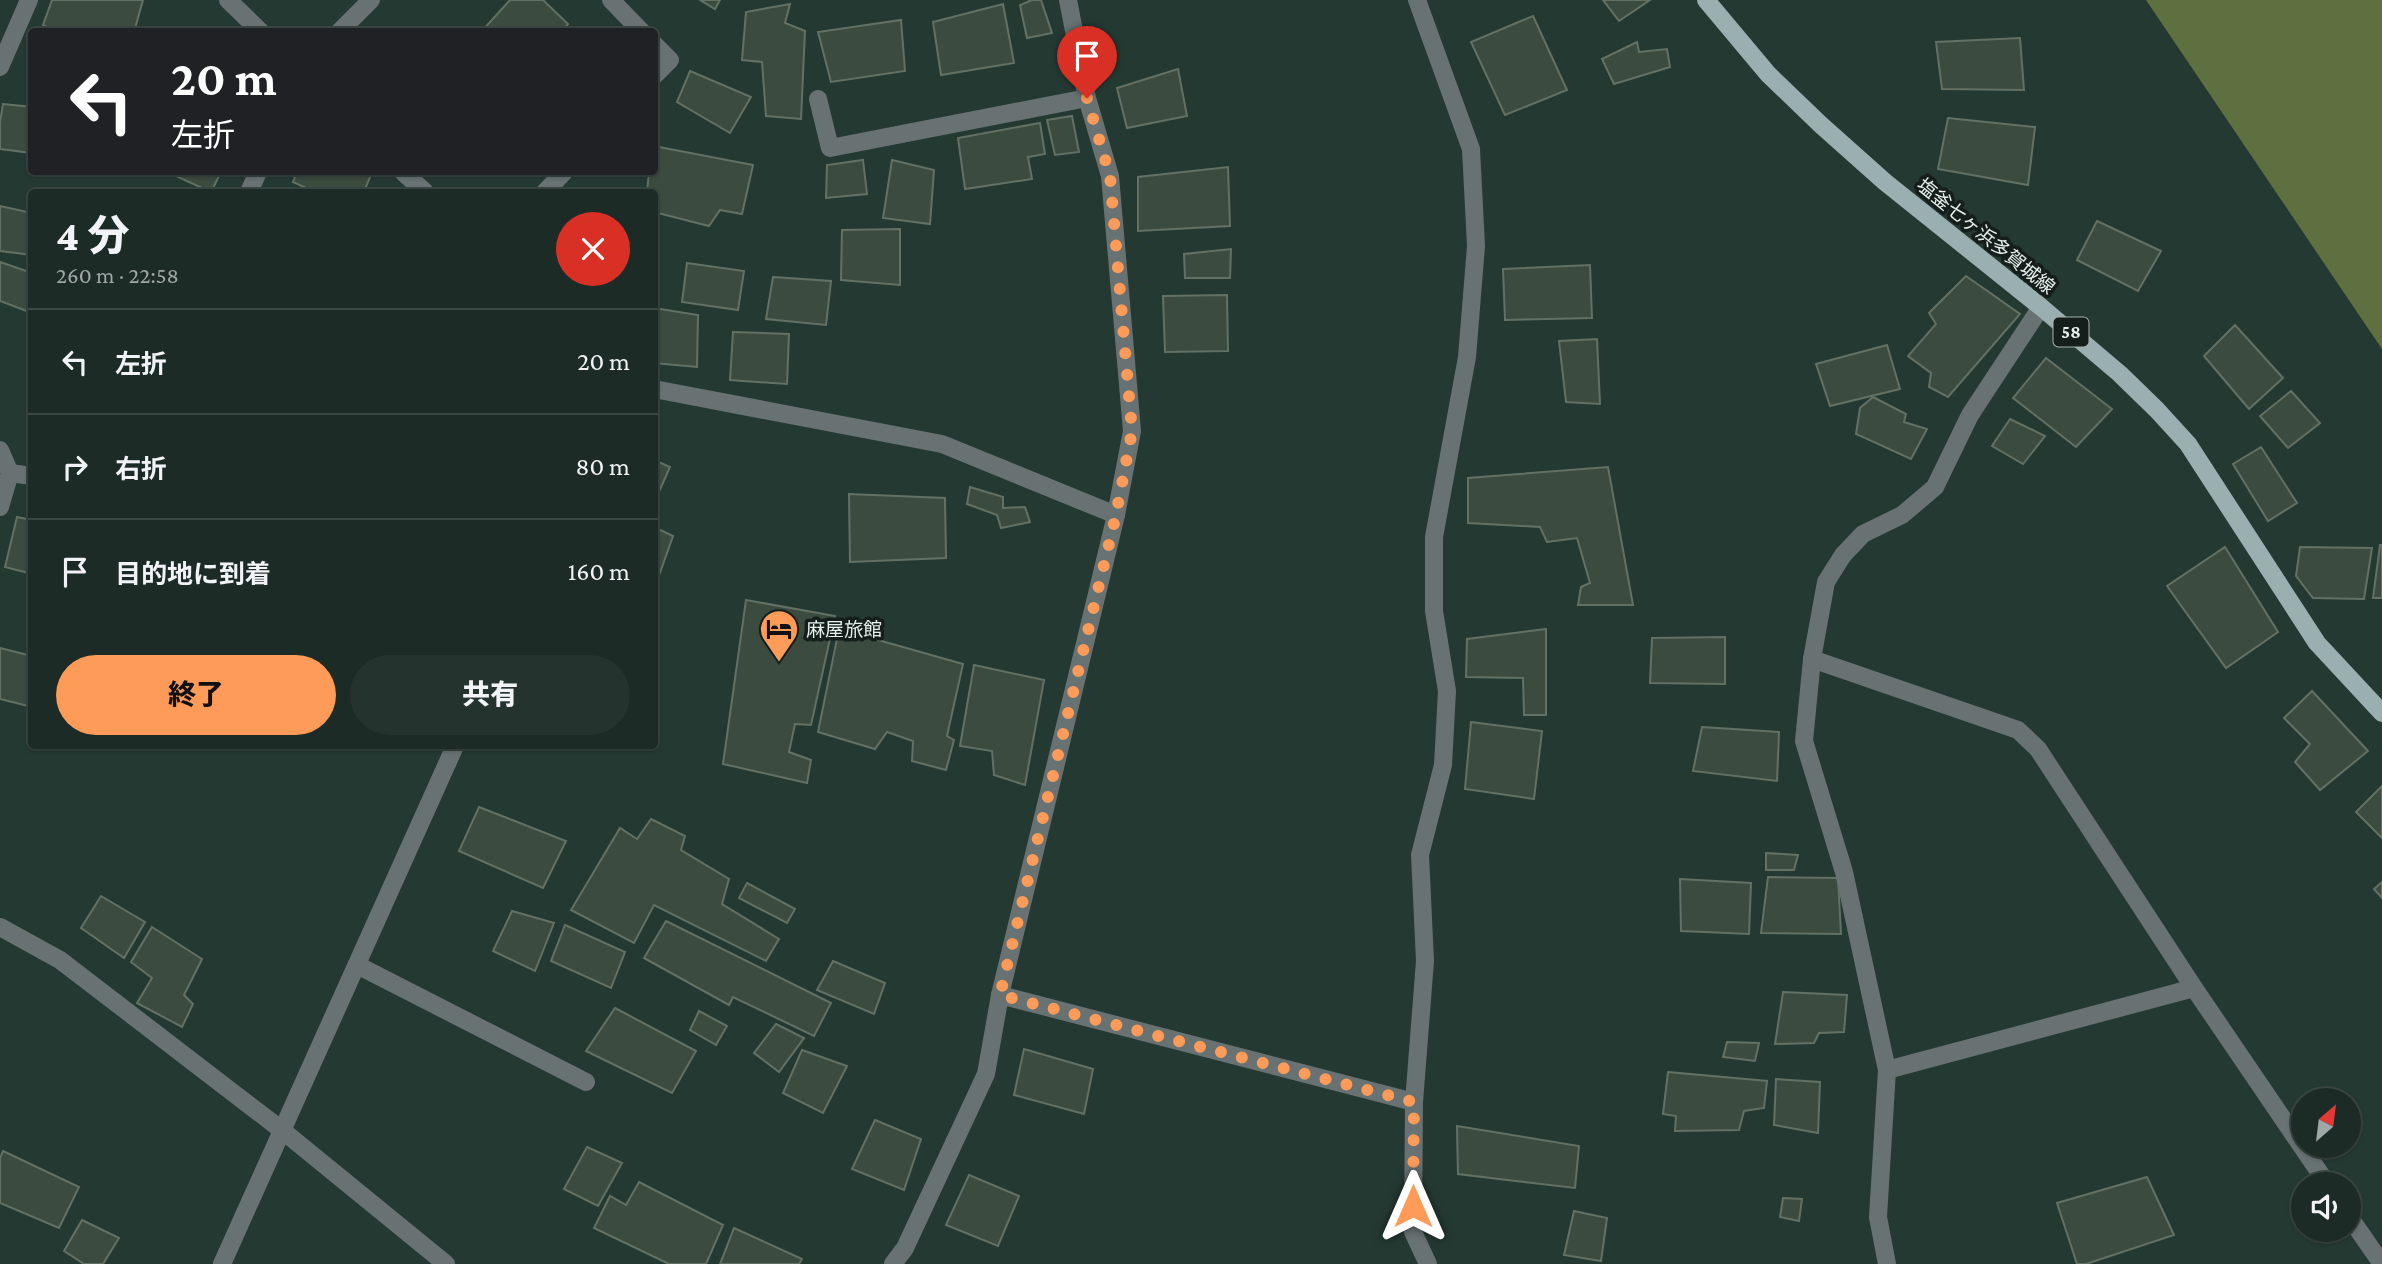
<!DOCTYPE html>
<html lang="ja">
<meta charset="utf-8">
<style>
:root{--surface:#1c2b26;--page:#25332e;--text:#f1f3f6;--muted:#a0a7a7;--line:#3a4743;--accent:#fe9b59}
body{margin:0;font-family:"Crimson Pro","Noto Sans JP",serif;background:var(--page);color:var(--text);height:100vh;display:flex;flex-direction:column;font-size:26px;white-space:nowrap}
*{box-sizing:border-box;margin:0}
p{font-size:23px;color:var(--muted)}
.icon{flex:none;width:38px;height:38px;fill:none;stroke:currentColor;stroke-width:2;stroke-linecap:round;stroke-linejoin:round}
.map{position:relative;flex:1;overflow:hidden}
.side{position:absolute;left:28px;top:189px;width:630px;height:560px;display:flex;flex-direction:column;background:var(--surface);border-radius:7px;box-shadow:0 2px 5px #0004,0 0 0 2px var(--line)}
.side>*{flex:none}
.banner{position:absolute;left:28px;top:28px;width:630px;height:147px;border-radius:7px;box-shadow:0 2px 5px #0004,0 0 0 2px var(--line);background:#202124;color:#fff;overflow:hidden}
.needle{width:46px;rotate:28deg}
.controls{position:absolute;left:2291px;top:1088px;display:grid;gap:14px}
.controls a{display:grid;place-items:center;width:70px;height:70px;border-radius:50%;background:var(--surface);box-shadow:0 2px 5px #0004,0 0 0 2px var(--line);font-size:35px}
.pin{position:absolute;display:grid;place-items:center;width:60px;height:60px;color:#fff;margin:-72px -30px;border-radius:50% 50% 50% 0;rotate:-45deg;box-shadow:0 0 7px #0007}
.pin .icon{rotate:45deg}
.me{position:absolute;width:77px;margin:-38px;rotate:0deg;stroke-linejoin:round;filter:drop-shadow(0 0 5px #0008)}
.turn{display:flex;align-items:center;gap:24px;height:147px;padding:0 28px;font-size:32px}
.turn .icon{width:91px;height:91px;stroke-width:2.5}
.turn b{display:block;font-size:49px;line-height:60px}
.round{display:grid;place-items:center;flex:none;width:74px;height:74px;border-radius:37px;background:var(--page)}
.overview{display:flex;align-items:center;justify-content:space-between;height:119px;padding:0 28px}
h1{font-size:42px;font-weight:800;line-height:52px}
.button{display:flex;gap:14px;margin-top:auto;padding:14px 28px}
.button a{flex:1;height:80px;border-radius:42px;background:var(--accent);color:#111;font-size:28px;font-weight:800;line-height:80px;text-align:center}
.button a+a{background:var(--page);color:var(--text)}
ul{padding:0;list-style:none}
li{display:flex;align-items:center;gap:21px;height:105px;padding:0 28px;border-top:2px solid var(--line)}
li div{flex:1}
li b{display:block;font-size:26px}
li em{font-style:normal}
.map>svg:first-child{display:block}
</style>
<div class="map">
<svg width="2382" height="1264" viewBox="0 0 2382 1264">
<rect width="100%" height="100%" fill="#253933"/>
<!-- forest -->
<polygon fill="#5e703f" points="2146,0 2382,0 2382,349"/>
<!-- building -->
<g fill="#3c4b3f" stroke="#627164" stroke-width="2">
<polygon points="52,0 143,0 134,32 57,32 43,25"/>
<polygon points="510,0 543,0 568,24 561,32 481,32"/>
<polygon points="700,0 720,0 715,9"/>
<polygon points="1032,0 1041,0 1052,33 1027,38 1020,5"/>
<polygon points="1603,0 1650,0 1619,21"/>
<polygon points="790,4 785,23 805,31 801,119 766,116 762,62 742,60 746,12"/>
<polygon points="1003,4 1014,63 941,75 933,22"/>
<polygon points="1533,16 1567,90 1505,115 1471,42"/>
<polygon points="901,20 905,71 831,82 818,32"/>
<polygon points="2020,38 2024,90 1942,89 1936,42"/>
<polygon points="1637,42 1639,52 1667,49 1670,67 1614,84 1602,59"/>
<polygon points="1178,69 1187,116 1127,128 1117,88"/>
<polygon points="690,71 751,97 730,133 677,102"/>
<polygon points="3,104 32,107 32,153 0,149 0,122"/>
<polygon points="1072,116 1079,152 1055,155 1047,120"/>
<polygon points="1948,118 2035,127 2028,185 1938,169"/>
<polygon points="1040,123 1045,154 1028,157 1032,179 965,189 958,138"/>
<polygon points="654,146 753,165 742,214 720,210 709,226 654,212 654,192 647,192 649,172 654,172"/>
<polygon points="863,160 867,194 826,198 827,165"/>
<polygon points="892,160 934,170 930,224 883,218"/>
<polygon points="1228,167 1230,226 1138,231 1138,177"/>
<polygon points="167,172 221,172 211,192"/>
<polygon points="297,172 372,172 364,192 315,192 293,182"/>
<polygon points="0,206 32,213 32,255 0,251"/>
<polygon points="2097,221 2161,251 2138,291 2077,260"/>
<polygon points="900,229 900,285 841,280 842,230"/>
<polygon points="1231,249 1230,278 1185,278 1184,254"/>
<polygon points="0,262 32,273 32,313 0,301"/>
<polygon points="687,263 744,271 738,310 682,302"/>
<polygon points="1590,265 1592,318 1505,320 1503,269"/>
<polygon points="1966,276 2020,314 1948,397 1929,387 1931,373 1908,356 1936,324 1929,313"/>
<polygon points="773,277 831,281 826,325 766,319"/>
<polygon points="1227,295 1228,351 1165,352 1163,296"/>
<polygon points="654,308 698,315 697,367 654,363"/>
<polygon points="2235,325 2283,378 2249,409 2204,356"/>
<polygon points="733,332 789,334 787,384 730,380"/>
<polygon points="1597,339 1600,404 1566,402 1559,341"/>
<polygon points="1887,345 1900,389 1830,406 1816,364"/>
<polygon points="2046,358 2112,409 2076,447 2013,398"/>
<polygon points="2291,391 2320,423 2288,448 2260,416"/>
<polygon points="1873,397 1906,414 1904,422 1927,429 1911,459 1856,434 1860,408"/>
<polygon points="2010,419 2045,436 2023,464 1992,446"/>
<polygon points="2261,447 2297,503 2268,521 2233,464"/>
<polygon points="654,460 670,467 654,503"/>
<polygon points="1608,467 1633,605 1578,605 1581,587 1590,583 1577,538 1547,542 1540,527 1468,523 1468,478"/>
<polygon points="970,487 1003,497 1003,508 1025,507 1030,522 1001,528 997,515 967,504"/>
<polygon points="849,494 945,498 946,558 850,562"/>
<polygon points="17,517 32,520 32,574 5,567"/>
<polygon points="654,527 673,536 656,584 654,583"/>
<polygon points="2380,545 2382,545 2382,598 2373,598"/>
<polygon points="2225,547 2278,632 2226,668 2167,586"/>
<polygon points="2300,547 2372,548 2364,599 2313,598 2296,576"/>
<polygon points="746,600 835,616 811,725 795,724 789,752 811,760 807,783 723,764"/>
<polygon points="839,629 963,664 947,736 954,740 946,770 912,761 913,741 887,732 875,749 818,732"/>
<polygon points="1546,629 1546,715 1524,715 1523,678 1466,677 1467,639"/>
<polygon points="1725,637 1725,684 1650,683 1652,638"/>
<polygon points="0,648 32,656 32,707 0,699"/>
<polygon points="974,665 1044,680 1025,785 994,775 992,751 960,746"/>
<polygon points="2312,691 2368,751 2320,790 2295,762 2310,744 2284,718"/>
<polygon points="1471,722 1542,731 1534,799 1465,789"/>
<polygon points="1702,727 1779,732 1777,781 1693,771"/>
<polygon points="2382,786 2382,838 2356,812"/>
<polygon points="479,807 566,841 543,888 459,851"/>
<polygon points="651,819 685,836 681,850 729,879 722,904 779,939 766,961 654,905 634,943 571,910 620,828 637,839"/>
<polygon points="1766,853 1798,855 1794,870 1766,870"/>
<polygon points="1768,877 1838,878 1841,934 1761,933"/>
<polygon points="1680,879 1751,883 1749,934 1681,931"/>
<polygon points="2382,882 2382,898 2374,889"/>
<polygon points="747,883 795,909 787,923 739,898"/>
<polygon points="101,896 145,922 124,958 81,928"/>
<polygon points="512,911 554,923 535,971 493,951"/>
<polygon points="666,921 831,1003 814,1036 733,997 729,1005 644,958"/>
<polygon points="565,925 625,952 611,988 551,961"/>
<polygon points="152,927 202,959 184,995 193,1004 182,1027 137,1003 152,978 131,962"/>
<polygon points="833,961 885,983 874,1014 817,990"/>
<polygon points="1783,992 1847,995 1844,1032 1819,1033 1814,1043 1775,1044"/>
<polygon points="615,1008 696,1051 672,1093 586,1051"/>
<polygon points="699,1011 727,1026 716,1045 690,1030"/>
<polygon points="776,1024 804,1038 779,1072 754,1053"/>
<polygon points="1727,1042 1759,1043 1755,1061 1723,1057"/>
<polygon points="1024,1049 1093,1069 1084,1114 1014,1095"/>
<polygon points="802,1050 847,1066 823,1113 783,1093"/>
<polygon points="1668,1072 1767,1081 1764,1108 1744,1111 1739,1130 1675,1131 1676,1116 1663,1114"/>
<polygon points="1776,1079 1820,1082 1818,1133 1774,1125"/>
<polygon points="875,1120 921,1139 904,1190 852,1169"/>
<polygon points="1457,1126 1579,1146 1575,1188 1458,1174"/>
<polygon points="587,1147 622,1163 598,1206 564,1189"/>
<polygon points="3,1151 79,1187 59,1228 0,1203 0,1158"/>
<polygon points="969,1175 1019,1196 998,1246 946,1225"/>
<polygon points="2147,1177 2174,1235 2086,1264 2077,1264 2057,1203"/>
<polygon points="639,1182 723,1225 706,1264 669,1264 594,1228 610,1196 626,1205"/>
<polygon points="1783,1198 1802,1199 1799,1221 1780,1217"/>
<polygon points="1574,1211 1607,1218 1601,1261 1564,1255"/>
<polygon points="82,1220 119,1238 103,1264 84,1264 64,1251"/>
<polygon points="734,1228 802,1259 799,1264 720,1264"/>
</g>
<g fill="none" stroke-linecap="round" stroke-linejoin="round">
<!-- street -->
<g stroke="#687272" stroke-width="18">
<polyline points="228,0 261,32"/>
<polyline points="611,0 642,32"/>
<polyline points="339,32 371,0"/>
<polyline points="654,44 670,60 654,76"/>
<polyline points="0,67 29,0"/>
<polyline points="818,99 830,148 1087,98"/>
<polyline points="403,172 425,192"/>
<polyline points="249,192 258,172"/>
<polyline points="545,192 564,172"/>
<polyline points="654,389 942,444 1116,515"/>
<polyline points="0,450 10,473 0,507"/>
<polyline points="10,473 32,476"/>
<polyline points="1812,659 2018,730 2038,749 2194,988 2328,1185"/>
<polyline points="0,927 60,960 283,1131 446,1264"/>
<polyline points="357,965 586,1082"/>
<polyline points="1000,995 1414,1102 1413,1232 1428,1264"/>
<polyline points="1887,1070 2194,988"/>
<polyline points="1414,1102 1425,961 1420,855 1443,765 1447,691 1434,611 1434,537 1467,357 1476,246 1471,149 1417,0"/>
<polyline points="2348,1215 2382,1264"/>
<polyline points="222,1264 455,746"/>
<polyline points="893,1264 905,1248 986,1074 1000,995 1116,515 1132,431 1110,176 1087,98 1068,0"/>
<polyline points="1887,1264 1878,1217 1887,1070 1844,872 1804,741 1812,659 1826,582 1843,555 1863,534 1902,515 1935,487 1970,415 2041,307"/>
</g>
<!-- primary -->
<polyline stroke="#9aafaf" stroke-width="18" points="1706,0 1768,74 1821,125 1885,182 2041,307 2120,374 2157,410 2188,444 2317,643 2382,713"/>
</g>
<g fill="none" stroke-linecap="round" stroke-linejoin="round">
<!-- route -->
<polyline stroke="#fe9b59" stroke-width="12" stroke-dasharray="0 21.6" points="1087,98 1110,176 1132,431 1116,515 1000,995 1414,1102 1413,1206"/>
</g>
<!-- icons -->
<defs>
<g id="hotel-pin" transform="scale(2.0125)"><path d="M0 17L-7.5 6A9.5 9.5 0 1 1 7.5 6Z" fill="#fe9b59" stroke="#151e1b"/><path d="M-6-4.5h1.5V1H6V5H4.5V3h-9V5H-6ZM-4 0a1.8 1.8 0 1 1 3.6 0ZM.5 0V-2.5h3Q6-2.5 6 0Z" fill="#111"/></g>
</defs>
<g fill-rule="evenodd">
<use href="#hotel-pin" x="779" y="629"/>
</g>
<g text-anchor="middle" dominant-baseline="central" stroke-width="7" stroke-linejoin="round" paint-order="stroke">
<!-- shield labels -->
<rect fill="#151e1b" stroke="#a7b2af" stroke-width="2" x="2053.5" y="317.5" width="35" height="29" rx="5"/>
<g font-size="18" font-weight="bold" fill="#e6f2ee">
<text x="2071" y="332">58</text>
</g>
<!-- street labels -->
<g font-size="19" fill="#e6f2ee" stroke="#151e1b">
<text transform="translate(1986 236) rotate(39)">塩釜七ヶ浜多賀城線</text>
</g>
<!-- poi labels -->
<g font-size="19" fill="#e6f2ee" stroke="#151e1b" text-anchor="start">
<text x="806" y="629">麻屋旅館</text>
</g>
</g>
</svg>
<div class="controls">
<a><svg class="needle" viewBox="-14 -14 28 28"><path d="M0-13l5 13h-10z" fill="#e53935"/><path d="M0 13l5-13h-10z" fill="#a0a7a7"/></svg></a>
<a><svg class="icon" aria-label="sound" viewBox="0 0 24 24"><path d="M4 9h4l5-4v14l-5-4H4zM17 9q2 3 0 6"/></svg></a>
</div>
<div class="pin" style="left:1087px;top:98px;background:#d93025"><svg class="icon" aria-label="arrive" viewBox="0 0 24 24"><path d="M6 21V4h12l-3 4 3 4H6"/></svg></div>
<svg class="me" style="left:1413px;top:1206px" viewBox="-20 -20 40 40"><path d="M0-17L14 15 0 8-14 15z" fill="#fe9b59" stroke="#fff" stroke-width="4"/></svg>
<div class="banner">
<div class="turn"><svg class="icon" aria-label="left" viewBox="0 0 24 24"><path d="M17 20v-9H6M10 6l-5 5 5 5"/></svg><div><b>20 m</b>左折</div></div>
</div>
<section class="side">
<div class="overview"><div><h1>4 分</h1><p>260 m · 22:58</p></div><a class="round" style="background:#d93025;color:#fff"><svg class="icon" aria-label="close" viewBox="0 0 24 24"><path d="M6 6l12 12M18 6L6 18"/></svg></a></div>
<ul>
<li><svg class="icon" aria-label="left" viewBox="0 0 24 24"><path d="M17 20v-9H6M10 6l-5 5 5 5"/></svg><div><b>左折</b></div><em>20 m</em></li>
<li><svg class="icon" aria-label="right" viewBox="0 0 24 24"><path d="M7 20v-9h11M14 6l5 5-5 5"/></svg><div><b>右折</b></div><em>80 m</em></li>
<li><svg class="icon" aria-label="arrive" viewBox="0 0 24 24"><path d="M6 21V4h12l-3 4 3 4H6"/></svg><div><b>目的地に到着</b></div><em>160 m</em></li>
</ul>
<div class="button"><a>終了</a><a>共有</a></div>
</section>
</div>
